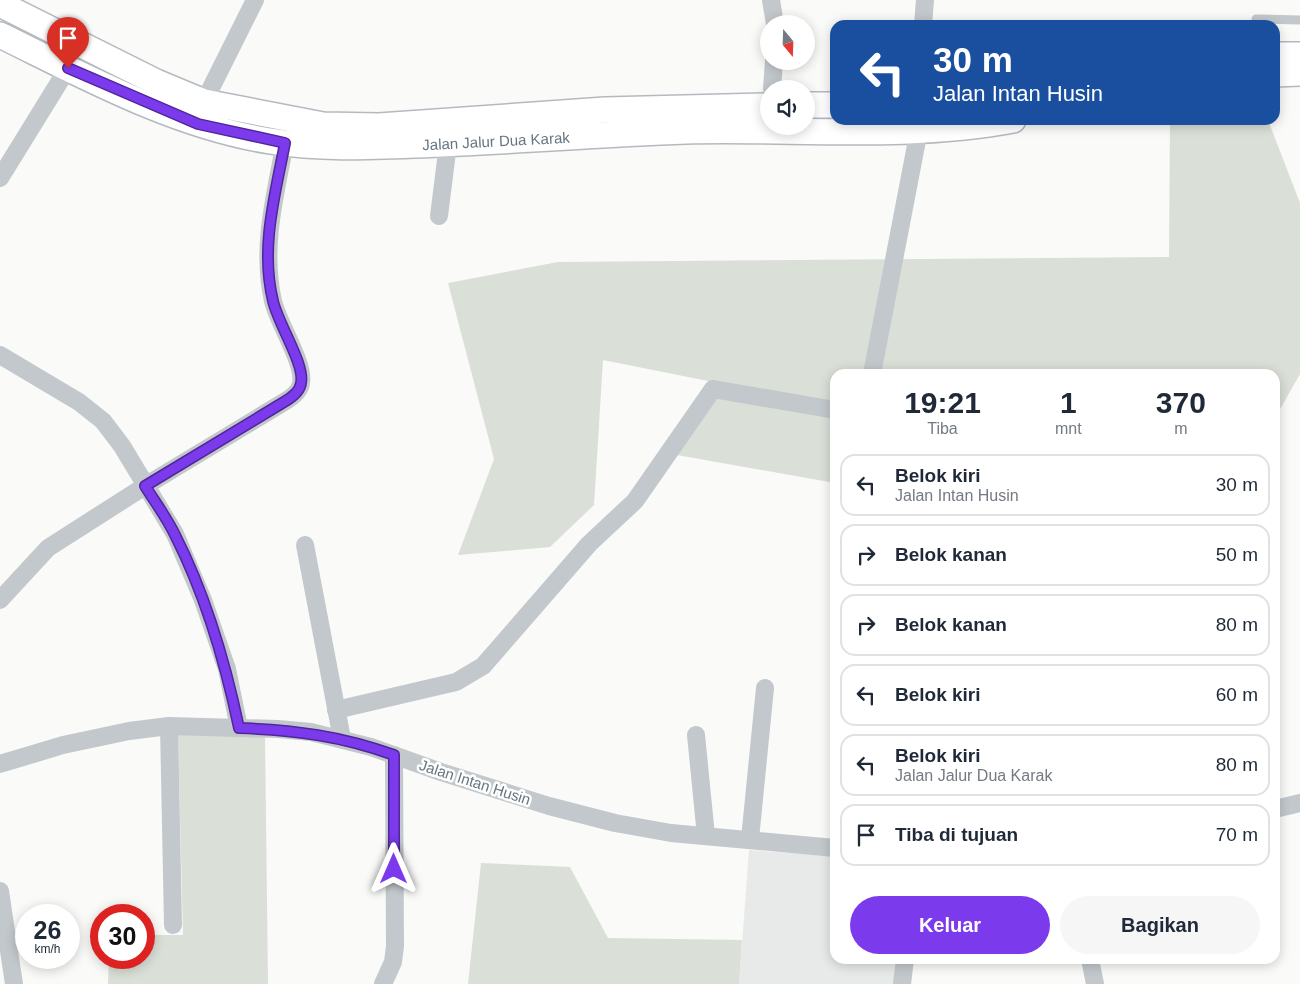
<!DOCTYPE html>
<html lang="id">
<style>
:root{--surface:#fff;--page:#f6f6f7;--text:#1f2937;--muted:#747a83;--line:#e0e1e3;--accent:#7c3aed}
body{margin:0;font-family:Helvetica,sans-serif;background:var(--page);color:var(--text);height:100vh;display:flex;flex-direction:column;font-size:19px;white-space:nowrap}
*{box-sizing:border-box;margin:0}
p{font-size:16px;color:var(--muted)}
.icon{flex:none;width:28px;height:28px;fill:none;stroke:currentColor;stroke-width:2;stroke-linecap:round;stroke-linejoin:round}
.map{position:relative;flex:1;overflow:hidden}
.details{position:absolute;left:830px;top:369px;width:450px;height:595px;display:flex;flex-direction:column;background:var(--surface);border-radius:15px;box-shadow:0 2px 12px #0003}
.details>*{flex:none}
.top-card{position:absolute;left:830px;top:20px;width:450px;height:105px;border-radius:15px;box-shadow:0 2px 12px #0003;background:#1a4fa0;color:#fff;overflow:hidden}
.needle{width:32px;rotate:161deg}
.tools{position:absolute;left:760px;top:15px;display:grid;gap:10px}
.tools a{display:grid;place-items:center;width:55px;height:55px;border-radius:50%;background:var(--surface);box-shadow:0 2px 12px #0003;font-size:25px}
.speed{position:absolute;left:15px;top:904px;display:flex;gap:10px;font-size:25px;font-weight:700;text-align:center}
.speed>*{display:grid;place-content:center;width:65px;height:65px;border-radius:50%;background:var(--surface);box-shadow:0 2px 12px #0003;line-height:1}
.speed small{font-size:12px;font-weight:400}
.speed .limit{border:8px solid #d22;background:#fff;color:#111}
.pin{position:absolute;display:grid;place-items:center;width:42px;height:42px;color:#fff;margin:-51px -21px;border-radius:50% 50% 50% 0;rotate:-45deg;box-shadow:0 0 5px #0007}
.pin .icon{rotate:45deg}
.me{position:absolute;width:55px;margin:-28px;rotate:0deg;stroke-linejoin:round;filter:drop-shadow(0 0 4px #0008)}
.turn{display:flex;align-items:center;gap:18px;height:105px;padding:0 20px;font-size:22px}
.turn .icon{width:65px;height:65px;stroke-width:2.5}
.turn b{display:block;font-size:35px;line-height:42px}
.eta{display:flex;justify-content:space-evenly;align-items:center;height:85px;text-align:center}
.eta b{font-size:30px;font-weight:700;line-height:35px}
.button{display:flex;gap:10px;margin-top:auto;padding:10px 20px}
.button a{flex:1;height:58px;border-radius:30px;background:var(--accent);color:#fff;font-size:20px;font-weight:700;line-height:58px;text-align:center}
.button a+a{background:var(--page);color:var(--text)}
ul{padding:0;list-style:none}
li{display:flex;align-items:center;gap:15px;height:62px;margin:0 10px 8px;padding:0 10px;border:2px solid var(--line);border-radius:15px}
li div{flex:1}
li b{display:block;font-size:19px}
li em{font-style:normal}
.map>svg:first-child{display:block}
</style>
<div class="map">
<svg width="1300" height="984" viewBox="0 0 1300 984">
<rect width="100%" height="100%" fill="#fafaf8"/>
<!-- built -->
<polygon fill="#e8e9e9" points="749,850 835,856 835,959 896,959 894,984 739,984"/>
<!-- green -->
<g fill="#dadfd7">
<polygon points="1170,120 1268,120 1300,203 1300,374 1275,418 1275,374 835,374 835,483 666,453 713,382 603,360 594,505 550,547 458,555 494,459 448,283 558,262 1169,257"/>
<polygon points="178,734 265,737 268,984 108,984 109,958 144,958 144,935 183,935"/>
<polygon points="481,863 570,867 608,938 742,940 739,984 468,984"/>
</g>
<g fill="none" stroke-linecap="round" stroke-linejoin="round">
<!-- secondary casing -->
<g stroke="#b3babf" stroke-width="28">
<g id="secondary">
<polyline points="0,4 156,82 204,102 323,125 379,126 605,110 769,106"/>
<path d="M0,35C86,77 175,126 270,141C319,149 366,147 416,145C506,142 596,134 686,131C795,128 906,140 1013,120"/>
<polyline points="1275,55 1300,55"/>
<polyline points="1275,74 1300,73"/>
<polyline points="806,105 835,105"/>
</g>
</g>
<!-- lane -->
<polyline stroke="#c3c8cc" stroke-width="9" points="1256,19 1300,20"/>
<!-- street -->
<g stroke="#c3c8cc" stroke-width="18">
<polyline points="771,0 775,24"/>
<polyline points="923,25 925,0"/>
<polyline points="772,89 774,61"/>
<polyline points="204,102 255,0"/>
<polyline points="0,178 68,68"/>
<polyline points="439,216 448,144"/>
<polyline points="0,355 79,402 103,421 122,446 175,534 203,600 227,669 239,728"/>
<polyline points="872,374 919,130"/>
<polyline points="305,545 342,739"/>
<path d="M0,600L48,548L145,486L284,402C291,398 300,392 301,383C305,364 278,323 273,301C261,248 275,195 285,143"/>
<polyline points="336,710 456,682 483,666 589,544 635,501 713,389 835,410"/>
<polyline points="169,726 173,925"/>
<polyline points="696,735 706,836"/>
<polyline points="0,764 63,745 129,731 169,726 278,729 311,732 371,747 441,772 549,806 615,823 671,833 835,848"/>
<polyline points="1275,809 1300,803"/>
<polyline points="750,839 765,688"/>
<polyline points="0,891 14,984"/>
<polyline points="1090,959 1095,984"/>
<polyline points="383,984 393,962 395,946 394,755"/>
<polyline points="902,984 905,959"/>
</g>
<!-- secondary -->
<use href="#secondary" stroke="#fff" stroke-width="25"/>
</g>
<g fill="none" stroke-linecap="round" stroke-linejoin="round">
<!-- route casing -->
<g stroke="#51269a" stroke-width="12">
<path id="route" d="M68,68L198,124L285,143C275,195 260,248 273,301C278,324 305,364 301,383C300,392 291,398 284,402L145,486C155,502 167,518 175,535C206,596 225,661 239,728C295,730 341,736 394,755V869"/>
</g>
<!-- route -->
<use href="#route" stroke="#7c3aed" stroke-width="9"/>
</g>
<g text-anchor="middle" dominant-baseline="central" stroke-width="5" stroke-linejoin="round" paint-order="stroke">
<!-- street labels -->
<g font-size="15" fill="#657683" stroke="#fff">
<text transform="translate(496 141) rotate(-3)">Jalan Jalur Dua Karak</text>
<text transform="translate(475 782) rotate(18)">Jalan Intan Husin</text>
</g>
</g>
</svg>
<div class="tools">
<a><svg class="needle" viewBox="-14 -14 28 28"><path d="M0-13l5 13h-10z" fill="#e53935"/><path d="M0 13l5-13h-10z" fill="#747a83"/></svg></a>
<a><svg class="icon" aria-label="sound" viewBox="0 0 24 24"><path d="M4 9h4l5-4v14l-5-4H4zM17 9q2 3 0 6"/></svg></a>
</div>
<div class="speed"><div>26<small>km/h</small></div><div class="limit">30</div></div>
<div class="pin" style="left:68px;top:68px;background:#d93025"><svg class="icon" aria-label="arrive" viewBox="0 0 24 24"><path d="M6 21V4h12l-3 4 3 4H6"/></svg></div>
<svg class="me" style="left:394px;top:869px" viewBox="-20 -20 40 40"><path d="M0-17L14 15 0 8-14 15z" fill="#7c3aed" stroke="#fff" stroke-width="4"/></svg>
<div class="top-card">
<div class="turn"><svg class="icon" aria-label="left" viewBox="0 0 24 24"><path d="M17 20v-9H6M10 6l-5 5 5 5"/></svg><div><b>30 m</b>Jalan Intan Husin</div></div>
</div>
<section class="details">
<div class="eta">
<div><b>19:21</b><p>Tiba</p></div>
<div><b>1</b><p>mnt</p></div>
<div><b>370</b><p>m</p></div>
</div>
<ul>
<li><svg class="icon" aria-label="left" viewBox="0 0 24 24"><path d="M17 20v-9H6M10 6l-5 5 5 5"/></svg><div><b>Belok kiri</b><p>Jalan Intan Husin</p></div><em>30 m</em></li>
<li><svg class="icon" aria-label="right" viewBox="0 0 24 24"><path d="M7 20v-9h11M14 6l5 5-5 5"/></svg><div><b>Belok kanan</b></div><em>50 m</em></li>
<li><svg class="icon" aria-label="right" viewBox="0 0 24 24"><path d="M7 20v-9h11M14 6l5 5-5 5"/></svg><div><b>Belok kanan</b></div><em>80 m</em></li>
<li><svg class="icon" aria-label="left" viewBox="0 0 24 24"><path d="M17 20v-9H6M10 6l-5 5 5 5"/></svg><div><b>Belok kiri</b></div><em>60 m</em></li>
<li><svg class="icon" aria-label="left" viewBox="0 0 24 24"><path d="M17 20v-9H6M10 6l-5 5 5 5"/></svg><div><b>Belok kiri</b><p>Jalan Jalur Dua Karak</p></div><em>80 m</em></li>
<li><svg class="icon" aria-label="arrive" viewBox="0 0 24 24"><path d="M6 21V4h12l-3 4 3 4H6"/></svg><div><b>Tiba di tujuan</b></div><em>70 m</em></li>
</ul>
<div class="button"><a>Keluar</a><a>Bagikan</a></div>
</section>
</div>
